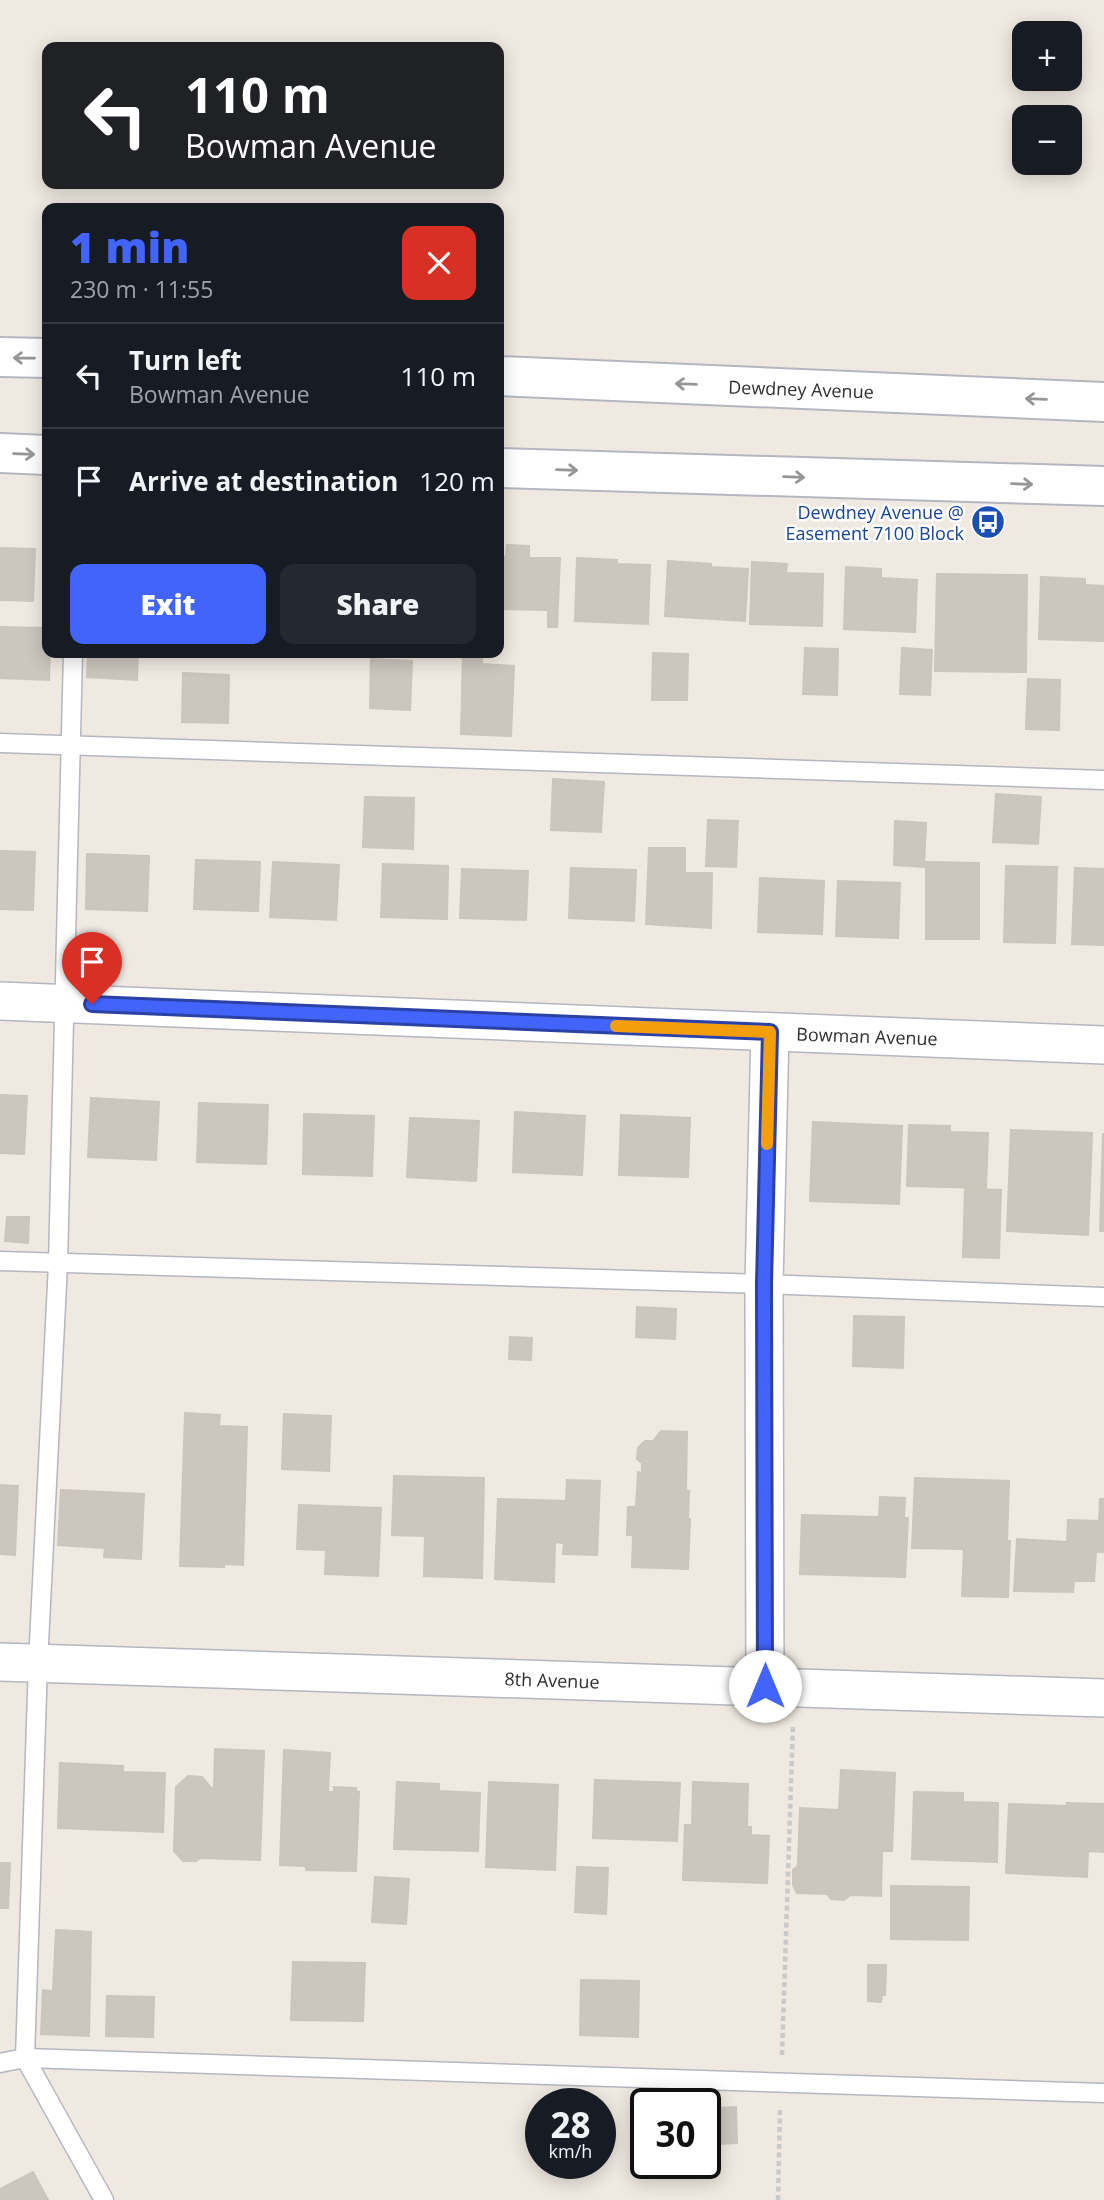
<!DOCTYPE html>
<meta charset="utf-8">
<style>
:root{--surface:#171b24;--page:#242831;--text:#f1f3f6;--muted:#9ea1a6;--line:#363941;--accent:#4264fb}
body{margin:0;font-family:"Open Sans",sans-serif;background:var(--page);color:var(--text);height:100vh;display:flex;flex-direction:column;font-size:26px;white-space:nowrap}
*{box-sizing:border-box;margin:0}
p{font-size:23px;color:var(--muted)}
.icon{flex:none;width:38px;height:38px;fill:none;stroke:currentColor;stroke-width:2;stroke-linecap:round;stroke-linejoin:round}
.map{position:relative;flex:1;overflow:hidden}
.panel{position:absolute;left:42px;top:203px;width:462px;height:455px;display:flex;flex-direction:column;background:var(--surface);border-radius:14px;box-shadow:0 4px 18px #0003}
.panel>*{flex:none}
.banner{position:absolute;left:42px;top:42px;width:462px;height:147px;border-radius:14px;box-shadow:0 4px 18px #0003;background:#202124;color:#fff;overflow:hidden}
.controls{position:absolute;left:1012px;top:21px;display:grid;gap:14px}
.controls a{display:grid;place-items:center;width:70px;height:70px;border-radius:14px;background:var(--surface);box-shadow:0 4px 18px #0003;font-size:35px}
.speed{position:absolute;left:525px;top:2088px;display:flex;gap:14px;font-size:35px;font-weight:700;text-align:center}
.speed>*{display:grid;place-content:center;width:91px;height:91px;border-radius:50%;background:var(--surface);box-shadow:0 4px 18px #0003;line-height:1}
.speed small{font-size:18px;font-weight:400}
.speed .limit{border:4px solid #111;border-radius:10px;background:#fff;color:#111}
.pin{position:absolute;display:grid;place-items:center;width:60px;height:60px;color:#fff;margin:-72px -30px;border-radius:50% 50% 50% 0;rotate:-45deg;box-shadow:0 0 7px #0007}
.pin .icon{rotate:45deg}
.me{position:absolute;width:77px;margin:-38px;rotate:0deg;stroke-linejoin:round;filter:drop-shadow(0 0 5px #0008)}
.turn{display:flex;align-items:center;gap:24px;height:147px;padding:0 28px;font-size:32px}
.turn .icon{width:91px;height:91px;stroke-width:2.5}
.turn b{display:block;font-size:49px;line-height:60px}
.round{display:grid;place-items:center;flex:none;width:74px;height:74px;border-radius:14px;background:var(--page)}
.summary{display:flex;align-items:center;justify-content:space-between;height:119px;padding:0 28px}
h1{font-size:42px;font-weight:800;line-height:52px;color:var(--accent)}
.action{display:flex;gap:14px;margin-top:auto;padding:14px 28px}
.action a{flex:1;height:80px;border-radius:14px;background:var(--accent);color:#fff;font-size:28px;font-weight:800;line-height:80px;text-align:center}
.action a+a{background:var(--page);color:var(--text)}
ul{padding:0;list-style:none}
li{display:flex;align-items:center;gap:21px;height:105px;padding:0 28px;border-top:2px solid var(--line)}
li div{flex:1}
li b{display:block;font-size:26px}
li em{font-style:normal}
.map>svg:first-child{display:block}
</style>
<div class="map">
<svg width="1104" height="2200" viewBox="0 0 1104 2200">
<rect width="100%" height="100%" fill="#efe9e1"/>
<!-- building -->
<g fill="#cbc7bf" stroke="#cbc5ba" stroke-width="2">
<polygon points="507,545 529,546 529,558 560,558 557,627 548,627 548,610 499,609 499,556 506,557"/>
<polygon points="0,548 35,549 33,601 0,600"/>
<polygon points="577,558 617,560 617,564 650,565 648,624 575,621"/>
<polygon points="668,561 711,564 711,567 748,569 745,621 665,616"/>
<polygon points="752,562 787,564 786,573 823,574 822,626 750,624"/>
<polygon points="846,567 881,569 881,578 917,580 915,632 844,629"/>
<polygon points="937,574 1027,575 1026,672 935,671"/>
<polygon points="1041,577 1085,579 1085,585 1104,586 1104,641 1039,639"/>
<polygon points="0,627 47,628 47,653 50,653 49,680 0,678"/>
<polygon points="805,648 838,649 837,695 803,694"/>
<polygon points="902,648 932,650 930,695 900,694"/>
<polygon points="88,653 138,653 137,680 87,677"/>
<polygon points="463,653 482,653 482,664 514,666 511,736 461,734"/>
<polygon points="653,653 688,654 687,700 652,700"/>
<polygon points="371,659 412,661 410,710 370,708"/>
<polygon points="183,673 229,675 228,723 182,722"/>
<polygon points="1028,679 1060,680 1059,730 1026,729"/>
<polygon points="553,779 604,782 601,832 551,830"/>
<polygon points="996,794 1041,797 1038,844 993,842"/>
<polygon points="365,797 414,798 413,849 363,847"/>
<polygon points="708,820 738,821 736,867 706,866"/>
<polygon points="895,821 926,823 924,867 894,865"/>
<polygon points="649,848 685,848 685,873 712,873 711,928 646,924"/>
<polygon points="0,851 35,852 33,910 0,909"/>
<polygon points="87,854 149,856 147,911 86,909"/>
<polygon points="196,860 260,862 258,911 194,909"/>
<polygon points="273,862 339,865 336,920 270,917"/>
<polygon points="926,862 979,863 979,939 926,939"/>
<polygon points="383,864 448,866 447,919 381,917"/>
<polygon points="1006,866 1057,867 1055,943 1004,942"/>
<polygon points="571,868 636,870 634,921 569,918"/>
<polygon points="1075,868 1104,869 1104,945 1072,944"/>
<polygon points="462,869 528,871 526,920 460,918"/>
<polygon points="760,878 824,881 822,934 758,932"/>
<polygon points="838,881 900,883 898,938 836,936"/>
<polygon points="0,1095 27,1096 24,1154 0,1153"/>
<polygon points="91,1098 159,1102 156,1160 88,1157"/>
<polygon points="199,1103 268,1105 266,1164 197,1162"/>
<polygon points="515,1112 585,1116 582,1175 513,1172"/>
<polygon points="304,1114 374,1116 372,1176 303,1174"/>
<polygon points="621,1115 690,1118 688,1177 619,1175"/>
<polygon points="410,1118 479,1121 476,1181 407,1177"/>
<polygon points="813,1122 902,1126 899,1204 810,1201"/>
<polygon points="909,1125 950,1126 950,1132 988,1133 986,1188 907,1186"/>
<polygon points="1011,1130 1092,1133 1088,1235 1007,1231"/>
<polygon points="1103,1134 1104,1134 1104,1231 1100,1231"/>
<polygon points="965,1189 1001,1190 999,1258 963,1257"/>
<polygon points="7,1217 29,1217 28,1243 5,1241"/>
<polygon points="637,1307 676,1309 675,1339 636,1337"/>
<polygon points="854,1316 904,1317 903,1368 853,1366"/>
<polygon points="510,1337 532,1338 531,1360 509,1359"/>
<polygon points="185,1413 220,1415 219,1426 247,1427 243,1565 224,1564 224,1567 180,1566"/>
<polygon points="284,1414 331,1416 329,1471 282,1469"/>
<polygon points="661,1431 687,1432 686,1490 689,1491 688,1519 690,1519 688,1569 632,1567 633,1535 627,1535 628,1507 636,1507 638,1472 642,1473 642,1463 637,1459 638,1448 645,1441 653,1441"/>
<polygon points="394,1476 484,1478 482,1578 424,1576 425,1536 392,1535"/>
<polygon points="915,1478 1009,1481 1007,1541 1010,1541 1008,1597 962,1596 964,1549 912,1548"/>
<polygon points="567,1480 600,1481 597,1555 563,1554 564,1543 555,1542 554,1582 495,1579 498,1499 566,1501"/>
<polygon points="0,1485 18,1486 15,1555 0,1554"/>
<polygon points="61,1490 144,1494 141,1559 104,1557 105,1548 58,1545"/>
<polygon points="880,1497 905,1498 904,1518 908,1518 905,1577 800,1574 802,1515 879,1517"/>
<polygon points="1100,1499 1104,1499 1104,1552 1096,1552 1094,1581 1074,1581 1073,1592 1014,1591 1017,1539 1067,1542 1068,1520 1099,1521"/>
<polygon points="299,1505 381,1508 378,1576 325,1574 326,1550 297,1549"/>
<polygon points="215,1749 264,1751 260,1860 200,1858 196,1861 183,1861 174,1851 176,1787 188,1776 202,1777 211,1788 214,1788"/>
<polygon points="284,1750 330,1753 328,1792 334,1792 334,1787 356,1788 356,1791 359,1792 356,1871 306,1870 306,1866 280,1865"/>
<polygon points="60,1763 123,1766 123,1772 165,1773 163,1832 58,1828"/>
<polygon points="841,1770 895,1773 892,1851 882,1851 881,1896 850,1895 844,1900 831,1899 827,1894 797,1893 793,1885 793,1870 798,1866 800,1808 839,1810"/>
<polygon points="595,1780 680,1783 677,1841 593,1838"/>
<polygon points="397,1782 439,1784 439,1791 480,1793 478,1851 394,1849"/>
<polygon points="489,1782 558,1785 555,1870 486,1867"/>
<polygon points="693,1782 748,1784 747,1827 751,1827 751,1835 769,1836 767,1883 683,1880 685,1825 692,1825"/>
<polygon points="914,1792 963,1793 963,1802 998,1803 997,1862 912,1859"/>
<polygon points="1067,1803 1104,1804 1104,1852 1088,1851 1087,1877 1006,1873 1009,1804 1067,1806"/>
<polygon points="0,1863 10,1863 8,1908 0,1908"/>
<polygon points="577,1867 608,1868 606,1914 575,1912"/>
<polygon points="375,1877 409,1879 406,1924 372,1922"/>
<polygon points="891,1886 969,1887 968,1940 891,1939"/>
<polygon points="56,1930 91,1932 89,2036 41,2034 43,1990 53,1991"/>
<polygon points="293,1962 365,1963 363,2021 291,2020"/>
<polygon points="868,1965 886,1965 885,1995 882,1995 881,2002 868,2001"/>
<polygon points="581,1980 639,1981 638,2037 580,2035"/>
<polygon points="107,1996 154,1997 153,2037 106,2036"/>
<polygon points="736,2107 737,2143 719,2144 718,2108"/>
<polygon points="33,2172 48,2200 0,2200 0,2189"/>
</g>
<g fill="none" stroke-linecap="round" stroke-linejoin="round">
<!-- lane casing -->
<g stroke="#b4b7c1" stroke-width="21">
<g id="lane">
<polyline points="73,653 58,1264 38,1663 25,2058 104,2200"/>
<polyline points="0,743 1104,780"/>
<polyline points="0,1261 764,1284 1104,1297"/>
<polyline points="0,2063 25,2058 1104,2093"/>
</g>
</g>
<!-- street casing -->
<g stroke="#b4b7c1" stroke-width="40">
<g id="street">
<polyline points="0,1001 1104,1045"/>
<polyline points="0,1662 1104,1698"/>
<polyline points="765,1687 764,1284 770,1032"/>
</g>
</g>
<!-- secondary casing -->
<g stroke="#b4b7c1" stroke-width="42">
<g id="secondary">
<polyline points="0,357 47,358"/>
<polyline points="499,376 1104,402"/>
<polyline points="0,453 47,455"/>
<polyline points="499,468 1104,486"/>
</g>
</g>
<!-- path -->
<g stroke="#c9c9c9" stroke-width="4.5" stroke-dasharray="5 3.5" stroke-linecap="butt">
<polyline points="782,2055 793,1724"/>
<polyline points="778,2200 780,2109"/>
</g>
<!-- lane -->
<use href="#lane" stroke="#fff" stroke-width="18"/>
<!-- street -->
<use href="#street" stroke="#fff" stroke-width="37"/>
<!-- secondary -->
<use href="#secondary" stroke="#fff" stroke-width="38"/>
</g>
<!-- one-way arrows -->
<defs><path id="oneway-shaft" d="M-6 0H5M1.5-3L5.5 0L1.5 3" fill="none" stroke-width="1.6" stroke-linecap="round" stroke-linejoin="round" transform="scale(1.75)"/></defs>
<g stroke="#969696">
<use href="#oneway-shaft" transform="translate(24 358) rotate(-179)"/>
<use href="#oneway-shaft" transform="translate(686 384) rotate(-178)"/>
<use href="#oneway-shaft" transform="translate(1036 399) rotate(-178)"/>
<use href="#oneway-shaft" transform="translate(24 454) rotate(2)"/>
<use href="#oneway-shaft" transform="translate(567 470) rotate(2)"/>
<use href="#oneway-shaft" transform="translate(794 477) rotate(2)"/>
<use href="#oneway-shaft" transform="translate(1022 484) rotate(2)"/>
</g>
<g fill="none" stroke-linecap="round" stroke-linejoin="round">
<!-- route casing -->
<g stroke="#2b41a3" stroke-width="18">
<polyline id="route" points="92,1004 770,1032 764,1284 765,1686"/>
</g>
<!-- route -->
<use href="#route" stroke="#4264fb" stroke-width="12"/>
<!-- slow -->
<polyline stroke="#f59e0b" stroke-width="12" points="616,1026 770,1032 767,1144"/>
</g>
<!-- icons -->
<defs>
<g id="bus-disc" transform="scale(1.75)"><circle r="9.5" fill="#1a4fb4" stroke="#fff"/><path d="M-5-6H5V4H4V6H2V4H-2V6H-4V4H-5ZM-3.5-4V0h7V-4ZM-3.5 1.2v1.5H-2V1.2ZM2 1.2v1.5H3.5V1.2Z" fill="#fff"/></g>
</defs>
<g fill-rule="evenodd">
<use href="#bus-disc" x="988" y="522"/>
</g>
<g text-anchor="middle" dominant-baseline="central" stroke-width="5" stroke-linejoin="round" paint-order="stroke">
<!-- street labels -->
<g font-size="18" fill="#2e2e2e" stroke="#fff">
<text transform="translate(801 389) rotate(2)">Dewdney Avenue</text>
<text transform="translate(867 1036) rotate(2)">Bowman Avenue</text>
<text transform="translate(552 1680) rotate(2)">8th Avenue</text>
</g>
<!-- transit labels -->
<g font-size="18" fill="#164399" stroke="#fff" text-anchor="end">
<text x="964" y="512">Dewdney Avenue @<tspan x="964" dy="21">Easement 7100 Block</tspan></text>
</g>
</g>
</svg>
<div class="controls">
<a>+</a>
<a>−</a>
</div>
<div class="speed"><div>28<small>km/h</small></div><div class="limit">30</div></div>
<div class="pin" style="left:92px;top:1004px;background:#d93025"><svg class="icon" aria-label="arrive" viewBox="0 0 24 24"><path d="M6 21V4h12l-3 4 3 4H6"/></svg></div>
<svg class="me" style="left:765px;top:1686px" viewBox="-20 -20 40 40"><circle r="19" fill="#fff"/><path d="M0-13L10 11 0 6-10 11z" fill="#4264fb"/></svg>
<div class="banner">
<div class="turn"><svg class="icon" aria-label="left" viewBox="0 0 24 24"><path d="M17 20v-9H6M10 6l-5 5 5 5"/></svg><div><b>110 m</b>Bowman Avenue</div></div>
</div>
<section class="panel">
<div class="summary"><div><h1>1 min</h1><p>230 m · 11:55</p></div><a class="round" style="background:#d93025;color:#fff"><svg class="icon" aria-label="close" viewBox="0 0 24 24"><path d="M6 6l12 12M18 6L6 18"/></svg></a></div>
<ul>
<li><svg class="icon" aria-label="left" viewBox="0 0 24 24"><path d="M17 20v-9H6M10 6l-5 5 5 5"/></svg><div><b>Turn left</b><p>Bowman Avenue</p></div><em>110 m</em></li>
<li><svg class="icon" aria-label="arrive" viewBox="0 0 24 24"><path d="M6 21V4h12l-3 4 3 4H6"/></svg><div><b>Arrive at destination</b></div><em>120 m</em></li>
</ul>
<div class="action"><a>Exit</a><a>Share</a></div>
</section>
</div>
